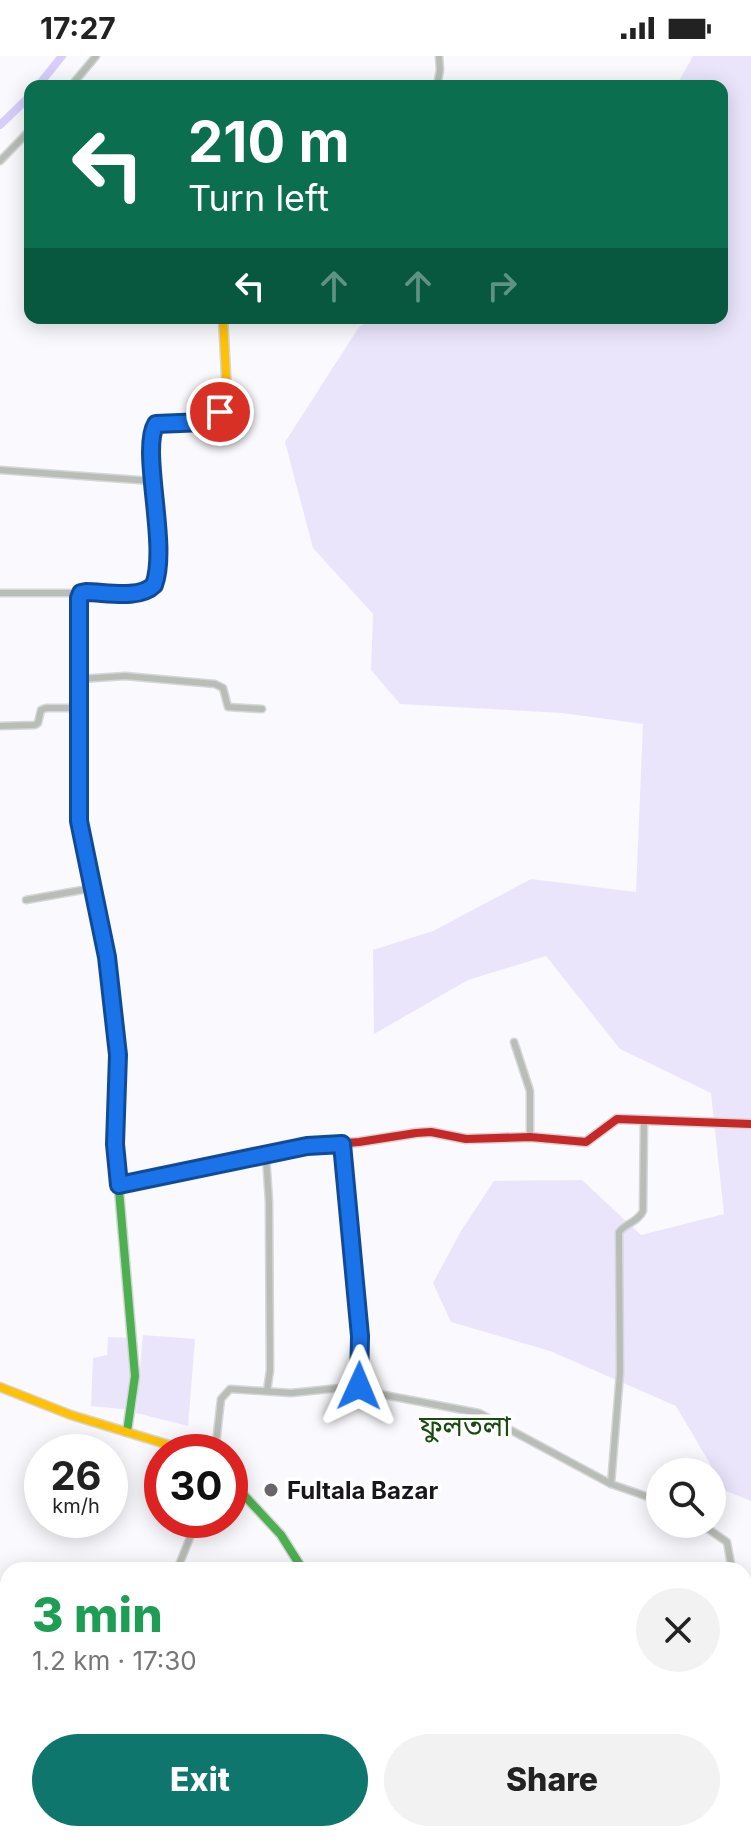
<!DOCTYPE html>
<meta charset="utf-8">
<style>
:root{--surface:#fff;--page:#f2f2f2;--text:#222;--muted:#767676;--accent:#0f766e}
body{margin:0;font-family:Inter,"Noto Sans Bengali",sans-serif;background:var(--page);color:var(--text);height:100vh;display:flex;flex-direction:column;font-size:30px;white-space:nowrap}
*{box-sizing:border-box;margin:0}
p{font-size:26px;color:var(--muted)}
.icon{flex:none;width:44px;height:44px;fill:none;stroke:currentColor;stroke-width:2;stroke-linecap:round;stroke-linejoin:round}
.map{position:relative;flex:1;overflow:hidden}
.side{position:absolute;left:0px;top:1506px;width:752px;height:280px;display:flex;flex-direction:column;background:var(--surface);border-radius:24px 24px 0 0;box-shadow:0 4px 20px #0003}
.side>*{flex:none}
.guide{position:absolute;left:24px;top:24px;width:704px;height:244px;border-radius:16px;box-shadow:0 4px 20px #0003;background:#0b6e4f;color:#fff;overflow:hidden}
.fabs{position:absolute;left:646px;top:1402px;display:grid;gap:16px}
.fabs a{display:grid;place-items:center;width:80px;height:80px;border-radius:50%;background:var(--surface);box-shadow:0 4px 20px #0003;font-size:40px}
.speed{position:absolute;left:24px;top:1378px;display:flex;gap:16px;font-size:40px;font-weight:700;text-align:center}
.speed>*{display:grid;place-content:center;width:104px;height:104px;border-radius:50%;background:var(--surface);box-shadow:0 4px 20px #0003;line-height:1}
.speed small{font-size:20px;font-weight:400}
.speed .limit{border:12px solid #d22;background:#fff;color:#111}
.pin{position:absolute;display:grid;place-items:center;width:68px;height:68px;color:#fff;margin:-34px;border:4px solid #fff;border-radius:50%;box-shadow:0 2px 8px #0007}
.me{position:absolute;width:88px;margin:-44px;rotate:1deg;stroke-linejoin:round;filter:drop-shadow(0 0 6px #0008)}
.turn{display:flex;align-items:center;gap:28px;height:168px;padding:0 32px;font-size:36px}
.turn .icon{width:104px;height:104px;stroke-width:2.5}
.turn b{display:block;font-size:56px;line-height:68px}
.lanes{display:flex;align-items:center;height:76px;padding:0 32px;background:#0003;justify-content:center;gap:40px;direction:ltr}
.lanes .off{opacity:.35}
.round{display:grid;place-items:center;flex:none;width:84px;height:84px;border-radius:42px;background:var(--page)}
.head{display:flex;align-items:center;justify-content:space-between;height:136px;padding:0 32px}
h1{font-size:48px;font-weight:800;line-height:60px;color:#1e9e55}
.action{display:flex;gap:16px;margin-top:auto;padding:16px 32px}
.action a{flex:1;height:92px;border-radius:48px;background:var(--accent);color:#fff;font-size:32px;font-weight:800;line-height:92px;text-align:center}
.action a+a{background:var(--page);color:var(--text)}
.status{display:flex;justify-content:space-between;align-items:center;height:56px;padding:0 40px;background:var(--surface);direction:ltr}
.status svg{height:22px;fill:currentColor}
.map>svg:first-child{display:block}
</style>
<div class="status"><b>17:27</b><svg viewBox="0 0 49 12"><path d="M0 12V9h3v3zM5 12V6h3v6zM10 12V3h3v9zM15 12V0h3v12zM26 1h20v11H26zM47 4h2v5h-2z"/></svg></div>
<div class="map">
<svg width="751" height="1786" viewBox="0 0 751 1786">
<rect width="100%" height="100%" fill="#faf9fd"/>
<!-- green -->
<g fill="#ebe5fc">
<polygon points="693,0 751,0 751,1445 726,1435 676,1350 550,1295 451,1266 433,1227 461,1175 494,1125 582,1124 641,1179 724,1158 711,1037 620,993 546,900 468,924 374,978 373,894 433,875 531,823 636,836 643,668 562,657 400,648 371,614 373,558 313,492 285,386 359,271 375,262 722,262 722,30 676,30"/>
<polygon points="143,1279 195,1283 188,1370 136,1357"/>
<polygon points="108,1281 131,1282 130,1354 91,1350 93,1302 107,1299"/>
</g>
<g fill="none" stroke-linecap="round" stroke-linejoin="round">
<!-- canal -->
<g stroke="#d8cefb" stroke-width="8">
<polyline points="38,30 62,0"/>
<polyline points="0,69 30,40"/>
</g>
<!-- street casing -->
<g stroke="#d6d6d8" stroke-width="9">
<g id="street">
<polyline points="71,30 96,0"/>
<polyline points="437,30 440,14 439,0"/>
<polyline points="0,105 30,74"/>
<polyline points="0,414 152,425"/>
<polyline points="0,537 81,537"/>
<polyline points="80,623 125,620 215,628 223,632 228,651 262,653"/>
<polyline points="0,670 35,669 38,667 41,654 46,652 80,652"/>
<polyline points="26,844 93,832"/>
<polyline points="514,986 530,1035 530,1081"/>
<polyline points="342,1088 360,1280 359,1330"/>
<polyline points="266,1100 269,1146 270,1314 267,1335"/>
<polyline points="215,1396 221,1343 230,1333 291,1337 359,1330 374,1337 479,1357 611,1428 660,1445"/>
<path d="M611,1428L620,1317L619,1176C626,1167 638,1166 643,1155L644,1063"/>
<polyline points="701,1468 727,1486 732,1514"/>
<polyline points="177,1514 197,1464"/>
<polyline points="11,1786 14,1778"/>
<polyline points="219,1786 219,1778"/>
</g>
</g>
<!-- fast casing -->
<g stroke="#d6d6d8" stroke-width="11">
<g id="fast">
<polyline points="94,840 107,901 118,999 115,1088 135,1320 127,1376"/>
<polyline points="230,1424 281,1479 303,1514"/>
<polyline points="744,1612 751,1612"/>
</g>
</g>
<!-- slow casing -->
<g stroke="#d6d6d8" stroke-width="11">
<g id="slow">
<path d="M94,840L79,765V542L81,537L86,536L131,538L148,534L154,529C164,476 140,418 156,368C187,368 217,373 227,337L223,262"/>
<polyline points="0,1331 71,1359 192,1396"/>
</g>
</g>
<!-- jam casing -->
<g stroke="#d6d6d8" stroke-width="11">
<polyline id="jam" points="119,1129 307,1090 359,1086 416,1077 431,1076 466,1083 530,1081 586,1086 617,1063 751,1068"/>
</g>
<!-- street -->
<use href="#street" stroke="#b8beb7" stroke-width="6"/>
<!-- fast -->
<use href="#fast" stroke="#4caf50" stroke-width="8"/>
<!-- slow -->
<use href="#slow" stroke="#ffc107" stroke-width="8"/>
<!-- jam -->
<use href="#jam" stroke="#c62828" stroke-width="8"/>
</g>
<g fill="none" stroke-linecap="round" stroke-linejoin="round">
<!-- route casing -->
<g stroke="#114b97" stroke-width="20">
<path id="route" d="M220,356L204,366L156,368C140,394 169,489 154,529C139,544 105,536 86,536L81,537L79,542V765L107,901L118,999L115,1088L119,1129L307,1090L342,1088L360,1280L359,1330"/>
</g>
<!-- route -->
<use href="#route" stroke="#1a73e8" stroke-width="14"/>
</g>
<!-- markers -->
<circle fill="#68666b" stroke="#fff" stroke-width="3" cx="271" cy="1434" r="8"/>
<g text-anchor="middle" dominant-baseline="central" stroke-width="7" stroke-linejoin="round" paint-order="stroke">
<!-- poi labels -->
<g font-size="24" font-weight="bold" fill="#19171d" stroke="#fff" text-anchor="start">
<text x="287" y="1434">Fultala Bazar</text>
</g>
<!-- quarter labels -->
<g font-size="28" fill="#194a12" stroke="#fff">
<text x="465" y="1370">ফুলতলা</text>
</g>
</g>
</svg>
<div class="fabs">
<a><svg class="icon" aria-label="search" viewBox="0 0 24 24"><circle cx="10" cy="10" r="6"/><path d="M15 15l6 6"/></svg></a>
</div>
<div class="speed"><div>26<small>km/h</small></div><div class="limit">30</div></div>
<div class="pin" style="left:220px;top:356px;background:#d93025"><svg class="icon" aria-label="arrive" viewBox="0 0 24 24"><path d="M6 21V4h12l-3 4 3 4H6"/></svg></div>
<svg class="me" style="left:359px;top:1330px" viewBox="-20 -20 40 40"><path d="M0-17L14 15 0 8-14 15z" fill="#1a73e8" stroke="#fff" stroke-width="4"/></svg>
<div class="guide">
<div class="turn"><svg class="icon" aria-label="left" viewBox="0 0 24 24"><path d="M17 20v-9H6M10 6l-5 5 5 5"/></svg><div><b>210 m</b>Turn left</div></div>
<div class="lanes"><svg class="icon" aria-label="left" viewBox="0 0 24 24"><path d="M17 20v-9H6M10 6l-5 5 5 5"/></svg><svg class="icon off" aria-label="ahead" viewBox="0 0 24 24"><path d="M12 20V5M6 11l6-6 6 6"/></svg><svg class="icon off" aria-label="ahead" viewBox="0 0 24 24"><path d="M12 20V5M6 11l6-6 6 6"/></svg><svg class="icon off" aria-label="right" viewBox="0 0 24 24"><path d="M7 20v-9h11M14 6l5 5-5 5"/></svg></div>
</div>
<section class="side">
<div class="head"><div><h1>3 min</h1><p>1.2 km · 17:30</p></div><a class="round"><svg class="icon" aria-label="close" viewBox="0 0 24 24"><path d="M6 6l12 12M18 6L6 18"/></svg></a></div>
<div class="action"><a>Exit</a><a>Share</a></div>
</section>
</div>
